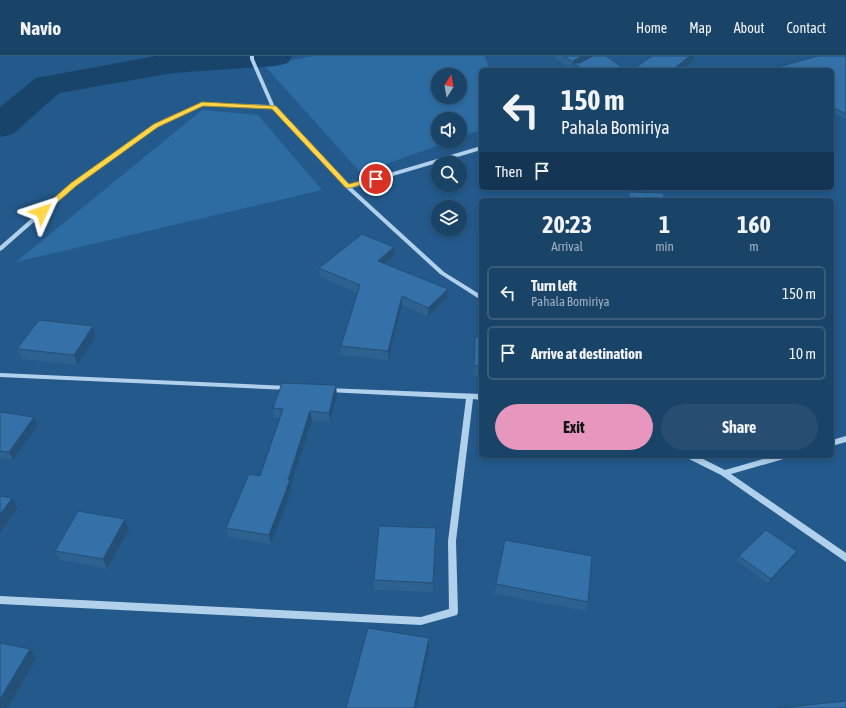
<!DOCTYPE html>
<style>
:root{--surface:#1a4368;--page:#274e71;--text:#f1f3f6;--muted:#9fb0c0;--line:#385c7c;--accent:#e797bd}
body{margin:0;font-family:"Asap Condensed",sans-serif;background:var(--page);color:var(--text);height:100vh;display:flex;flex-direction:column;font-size:15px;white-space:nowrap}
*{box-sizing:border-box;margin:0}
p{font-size:13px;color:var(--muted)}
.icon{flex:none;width:22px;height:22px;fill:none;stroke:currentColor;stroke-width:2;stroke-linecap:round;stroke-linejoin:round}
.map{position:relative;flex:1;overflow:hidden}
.panel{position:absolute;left:479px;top:142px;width:355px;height:260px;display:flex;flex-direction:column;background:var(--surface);border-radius:6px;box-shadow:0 2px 6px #0003,0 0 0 1px var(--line)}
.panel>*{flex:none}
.guide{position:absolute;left:479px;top:12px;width:355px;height:122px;border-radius:6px;box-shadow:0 2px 6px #0003,0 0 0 1px var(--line);background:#1a4368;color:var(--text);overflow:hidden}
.needle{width:26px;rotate:11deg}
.fabs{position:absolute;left:431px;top:12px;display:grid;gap:8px}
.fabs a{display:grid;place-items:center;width:36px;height:36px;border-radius:50%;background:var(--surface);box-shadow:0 2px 6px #0003,0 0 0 1px var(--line);font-size:20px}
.pin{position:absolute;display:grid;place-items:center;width:34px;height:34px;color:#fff;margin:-17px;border:2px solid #fff;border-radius:50%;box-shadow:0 1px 4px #0007}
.me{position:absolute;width:44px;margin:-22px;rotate:48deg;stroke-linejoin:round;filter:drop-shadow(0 0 3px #0008)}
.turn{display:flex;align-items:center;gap:14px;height:84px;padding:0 16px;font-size:18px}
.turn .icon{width:52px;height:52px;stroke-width:2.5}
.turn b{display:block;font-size:28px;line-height:34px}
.then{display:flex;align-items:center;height:38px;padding:0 16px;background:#0003;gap:8px;font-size:15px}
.eta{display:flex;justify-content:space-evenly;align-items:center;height:68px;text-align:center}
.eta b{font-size:24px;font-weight:700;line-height:28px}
.button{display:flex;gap:8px;margin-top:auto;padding:8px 16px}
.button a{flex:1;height:46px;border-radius:24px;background:var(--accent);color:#111;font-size:16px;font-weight:700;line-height:46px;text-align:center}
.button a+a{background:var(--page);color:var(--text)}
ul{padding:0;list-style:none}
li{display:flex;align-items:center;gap:12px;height:54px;margin:0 8px 6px;padding:0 8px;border:2px solid var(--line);border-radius:6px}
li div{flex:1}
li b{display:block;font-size:15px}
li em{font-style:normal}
header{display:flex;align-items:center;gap:24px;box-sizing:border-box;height:56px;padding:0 20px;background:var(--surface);border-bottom:1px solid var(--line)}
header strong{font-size:19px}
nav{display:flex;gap:22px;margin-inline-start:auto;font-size:14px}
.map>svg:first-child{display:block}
</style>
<header>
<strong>Navio</strong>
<nav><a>Home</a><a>Map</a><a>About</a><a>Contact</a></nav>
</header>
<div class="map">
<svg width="846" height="652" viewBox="0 0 846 652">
<rect width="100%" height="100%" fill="#23598b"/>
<!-- green -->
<g fill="#2d6ca3" fill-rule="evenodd">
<path d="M314,0H485L489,14H481V74L460,81V63H438V85H450L361,117L264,9ZM438,19H460V41H438Z"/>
<polygon points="202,54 258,59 322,134 16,206"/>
</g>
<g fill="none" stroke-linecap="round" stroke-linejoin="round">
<!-- river -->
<polygon fill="#18436a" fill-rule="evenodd" points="156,0 292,0 288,7 276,10 173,17 59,37 13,78 0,81 0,51 36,22"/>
<!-- minor -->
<g fill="#b0d0eb" fill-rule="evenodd">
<polygon points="250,0 254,0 254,3 275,51 349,129 481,90 481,94 352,132 444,216 481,239 481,244 440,218 346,132 272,52 203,49 158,70 75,130 2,194 0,195 0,190 71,128 154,68 202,47 270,49 250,3"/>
<polygon points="0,317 289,330 293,332 289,334 0,321"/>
<polygon points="326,332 481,338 481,344 473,343 456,485 458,556 457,559 421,569 0,548 0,540 421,561 449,553 448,485 466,343 328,336 326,336 324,334"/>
<polygon points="846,380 846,386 832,390 832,384"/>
<polygon points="686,400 697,400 725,414 774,400 788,400 787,402 731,418 846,497 846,506 721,419 687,402"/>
</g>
</g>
<!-- wall -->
<g fill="#2c6190">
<polygon points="553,0 606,0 626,14 573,14 573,12 572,13 572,14 571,14"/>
<polygon points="846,0 846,63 832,56 832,14"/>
<polygon points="629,136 665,144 627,144"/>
<polygon points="394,191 395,199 385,208 448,233 447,242 428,261 402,249 388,304 341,299 341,290 357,237 320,221 319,212"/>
<polygon points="96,280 77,309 22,303 17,293"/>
<polygon points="475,281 481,281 481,320 473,320"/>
<polygon points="337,339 330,366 312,365 291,429 292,433 271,488 228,481 226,472 260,420 280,362 274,361 273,352"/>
<polygon points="0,356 34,361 38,369 13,404 0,402"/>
<polygon points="125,463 129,473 107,513 60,504 55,495"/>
<polygon points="436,482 433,536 374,534 374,524"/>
<polygon points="739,500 794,500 768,528 737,505"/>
<polygon points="496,528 588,546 586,555 495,538"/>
</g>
<!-- shaded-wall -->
<g fill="#244f76">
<polygon points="582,0 595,0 578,10 574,7 573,12 572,14 573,5"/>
<polygon points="690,0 694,0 693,5 681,14 672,14"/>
<polygon points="394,191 395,199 378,213 378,205"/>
<polygon points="448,233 447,242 428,261 428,252"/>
<polygon points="402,240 402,249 388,304 388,295"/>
<polygon points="93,270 96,280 77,309 74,299"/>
<polygon points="336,329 337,339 330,366 329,357"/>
<polygon points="310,355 312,365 291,429 292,433 271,488 269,479"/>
<polygon points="34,361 38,369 13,404 9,396"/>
<polygon points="12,442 17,452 0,477 0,459"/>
<polygon points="125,463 129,473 107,513 103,503"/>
<polygon points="436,472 436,482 433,536 433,527"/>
<polygon points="797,495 794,500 768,528 771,523"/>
<polygon points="429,582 429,592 416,652 414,652"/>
<polygon points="30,593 36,603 7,652 0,652 0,643"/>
</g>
<!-- building -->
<g fill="#3371a8" stroke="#244f76">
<polygon points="564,0 582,0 573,5 573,6"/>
<polygon points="593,0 606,0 626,14 583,14 574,7 580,7"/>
<polygon points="652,0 690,0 672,14 632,14"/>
<polygon points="818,0 846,0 846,58 832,51 832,14 767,14"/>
<polygon points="629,136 663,137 665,144 630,144"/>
<polygon points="362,178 394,191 378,205 448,233 428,252 402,240 388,295 341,290 360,229 319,212"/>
<polygon points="39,264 93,270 74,299 17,293"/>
<polygon points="475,281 481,281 481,310 474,310"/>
<polygon points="282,327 336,329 329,357 310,355 288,424 290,424 269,479 226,472 249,418 260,420 283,353 273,352"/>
<polygon points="0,356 34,361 9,396 0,395"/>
<polygon points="0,440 12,442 0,459"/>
<polygon points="78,455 125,463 103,503 55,495"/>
<polygon points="379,470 436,472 433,527 374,524"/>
<polygon points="766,474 797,495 771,523 739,500"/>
<polygon points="505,484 592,500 588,546 496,528"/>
<polygon points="368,572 429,582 414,652 346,652"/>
<polygon points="0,587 30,593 0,643"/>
<polygon points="846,645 846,652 777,652"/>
</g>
<!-- route -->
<polygon fill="#ffd54a" stroke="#a68a30" points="202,46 276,50 349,128 376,121 379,123 350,132 346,132 272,53 203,50 158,71 76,130 44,158 42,159 38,156 71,127 154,68"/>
</svg>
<div class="fabs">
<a><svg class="needle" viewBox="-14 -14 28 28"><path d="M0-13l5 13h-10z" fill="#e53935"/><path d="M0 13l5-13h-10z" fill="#9fb0c0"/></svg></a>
<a><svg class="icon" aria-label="sound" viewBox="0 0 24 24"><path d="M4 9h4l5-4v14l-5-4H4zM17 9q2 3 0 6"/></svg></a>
<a><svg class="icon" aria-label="search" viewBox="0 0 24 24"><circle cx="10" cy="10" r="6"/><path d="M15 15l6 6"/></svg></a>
<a><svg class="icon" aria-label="layers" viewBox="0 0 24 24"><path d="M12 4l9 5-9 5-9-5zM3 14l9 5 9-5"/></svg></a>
</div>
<div class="pin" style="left:376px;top:123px;background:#d93025"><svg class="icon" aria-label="arrive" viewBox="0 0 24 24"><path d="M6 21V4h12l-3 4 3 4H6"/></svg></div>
<svg class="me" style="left:42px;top:156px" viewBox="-20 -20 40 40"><path d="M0-17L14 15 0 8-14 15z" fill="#ffd54a" stroke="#fff" stroke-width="4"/></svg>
<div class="guide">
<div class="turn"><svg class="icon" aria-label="left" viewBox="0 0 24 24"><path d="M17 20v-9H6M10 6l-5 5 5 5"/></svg><div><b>150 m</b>Pahala Bomiriya</div></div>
<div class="then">Then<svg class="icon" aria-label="arrive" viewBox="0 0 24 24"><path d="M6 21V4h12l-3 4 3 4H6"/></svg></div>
</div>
<section class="panel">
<div class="eta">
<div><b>20:23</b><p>Arrival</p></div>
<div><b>1</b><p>min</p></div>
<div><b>160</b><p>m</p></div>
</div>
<ul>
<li><svg class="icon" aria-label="left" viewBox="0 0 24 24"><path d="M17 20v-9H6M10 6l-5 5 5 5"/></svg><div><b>Turn left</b><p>Pahala Bomiriya</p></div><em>150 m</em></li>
<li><svg class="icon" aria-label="arrive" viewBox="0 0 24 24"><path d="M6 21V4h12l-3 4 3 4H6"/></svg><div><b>Arrive at destination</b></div><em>10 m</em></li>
</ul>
<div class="button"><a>Exit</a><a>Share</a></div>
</section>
</div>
